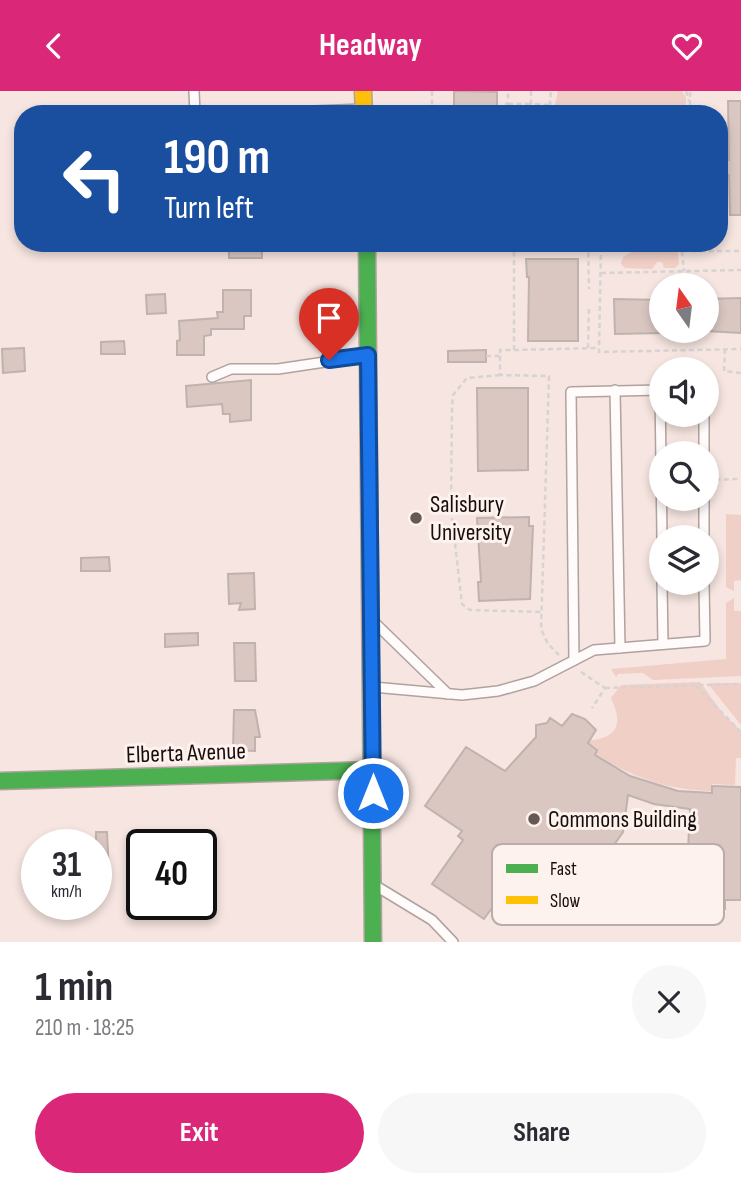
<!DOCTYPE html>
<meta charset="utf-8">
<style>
:root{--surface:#fff;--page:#f7f7f7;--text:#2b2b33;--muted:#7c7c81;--accent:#db2777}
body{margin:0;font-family:"Sofia Sans Condensed",sans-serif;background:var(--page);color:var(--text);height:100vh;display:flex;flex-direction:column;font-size:26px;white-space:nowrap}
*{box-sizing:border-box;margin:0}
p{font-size:23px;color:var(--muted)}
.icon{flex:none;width:38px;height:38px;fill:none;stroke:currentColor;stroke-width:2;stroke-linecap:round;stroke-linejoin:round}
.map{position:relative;height:851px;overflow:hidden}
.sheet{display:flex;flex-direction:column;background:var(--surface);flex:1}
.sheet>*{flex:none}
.hud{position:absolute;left:14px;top:14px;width:714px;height:147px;border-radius:28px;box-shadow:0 4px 10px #0003;background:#1a4fa0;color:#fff;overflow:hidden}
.needle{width:46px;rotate:346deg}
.controls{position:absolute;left:649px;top:182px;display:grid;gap:14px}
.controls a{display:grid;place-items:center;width:70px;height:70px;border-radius:50%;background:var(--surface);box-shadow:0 4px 10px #0003;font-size:35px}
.speed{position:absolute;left:21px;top:738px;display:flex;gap:14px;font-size:35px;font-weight:700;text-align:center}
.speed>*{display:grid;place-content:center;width:91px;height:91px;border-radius:50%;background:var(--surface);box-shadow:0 4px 10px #0003;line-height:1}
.speed small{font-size:18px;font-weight:400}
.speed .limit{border:4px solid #111;border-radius:10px;background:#fff;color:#111}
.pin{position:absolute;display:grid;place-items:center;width:60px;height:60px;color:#fff;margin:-72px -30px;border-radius:50% 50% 50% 0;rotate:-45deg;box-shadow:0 0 7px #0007}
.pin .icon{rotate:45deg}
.me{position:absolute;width:77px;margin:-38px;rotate:0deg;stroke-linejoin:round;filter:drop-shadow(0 0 5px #0008)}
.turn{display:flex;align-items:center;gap:24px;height:147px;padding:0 35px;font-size:32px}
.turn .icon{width:91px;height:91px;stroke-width:2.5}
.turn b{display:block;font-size:49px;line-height:60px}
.round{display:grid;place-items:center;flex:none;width:74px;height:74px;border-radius:37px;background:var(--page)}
.summary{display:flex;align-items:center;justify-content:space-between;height:119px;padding:0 35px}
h1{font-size:42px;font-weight:700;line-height:52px}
.action{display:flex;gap:14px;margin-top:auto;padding:14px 35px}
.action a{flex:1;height:80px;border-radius:42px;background:var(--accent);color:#fff;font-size:28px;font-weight:700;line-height:80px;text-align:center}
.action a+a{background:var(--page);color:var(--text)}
header{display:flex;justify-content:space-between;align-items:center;height:91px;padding:0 35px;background:var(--accent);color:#fff;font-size:32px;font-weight:700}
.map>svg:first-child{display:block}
</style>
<header><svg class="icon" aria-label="back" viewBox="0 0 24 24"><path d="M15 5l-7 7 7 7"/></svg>Headway<svg class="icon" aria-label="heart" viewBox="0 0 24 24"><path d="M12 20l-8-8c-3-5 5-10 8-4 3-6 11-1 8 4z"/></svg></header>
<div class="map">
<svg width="741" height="851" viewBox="0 0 741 851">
<rect width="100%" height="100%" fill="#f6e5e0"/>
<!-- green -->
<g fill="#f0cfc6">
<polygon points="558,0 682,0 686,7 686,23 553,23"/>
<polygon points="646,152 677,155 679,173 675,177 664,177 662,171 657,171 652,178 625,177 621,173 623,166"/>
<polygon points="726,423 741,424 741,489 734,490 734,500 726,496"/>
<polygon points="734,507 734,520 741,520 741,585 653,589 643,582 618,583 616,586 611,578 726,568 726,512"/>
<path d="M700,591L724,624L741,640V667H736L735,694L712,693V700C667,699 632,686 595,663L597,657L587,650C617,647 624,635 611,607L621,594Z"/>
<polygon points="711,592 741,592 741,634 709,594"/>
</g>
<!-- building -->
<g fill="#dac7c2" stroke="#bfb2af" stroke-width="2">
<polygon points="454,0 497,1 497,23 454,23"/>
<polygon points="728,10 741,10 741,124 730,124 729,84 719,84 719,69 729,69"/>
<rect x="229" y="152" width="33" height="15"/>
<polygon points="526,168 578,168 578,250 528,250 529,186 527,186"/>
<polygon points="223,199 251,199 251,225 244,225 244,238 211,238 211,244 204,245 204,264 177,264 177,250 180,249 179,230 218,227 217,221 223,221"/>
<polygon points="165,203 166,222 147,223 146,204"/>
<polygon points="741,207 741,242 707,240 707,208"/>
<polygon points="614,208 662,209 662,242 615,243"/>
<polygon points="124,250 125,263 101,263 101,251"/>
<polygon points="24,257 25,280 3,282 2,258"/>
<polygon points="486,259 486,271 448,271 448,260"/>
<polygon points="251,289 251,329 230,331 230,323 223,323 222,313 187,316 186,295"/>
<polygon points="477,297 528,297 528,379 478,380"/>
<polygon points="529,426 529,435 533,435 530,508 479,510 478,491 481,491 477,427"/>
<polygon points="109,466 110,480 81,480 81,467"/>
<polygon points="254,482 255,518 239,519 241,512 229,513 228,483"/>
<polygon points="198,542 198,554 165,556 165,543"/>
<polygon points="234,552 255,552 256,590 235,590"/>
<polygon points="234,619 255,619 260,646 255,646 255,660 233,659"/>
<polygon points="572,623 585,628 596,639 588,652 597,659 595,664 630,685 678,700 712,702 712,695 741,696 741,809 725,809 725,818 689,817 689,801 686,801 690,718 654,713 628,704 623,741 583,798 572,790 559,810 521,783 517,789 513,788 484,828 432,793 463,749 458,745 462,740 425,715 466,656 505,680 536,646 536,634 547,632 550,627 562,635"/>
<polygon points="96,741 107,741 109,783 96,784"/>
</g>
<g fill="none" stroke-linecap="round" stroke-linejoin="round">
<!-- lane casing -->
<g stroke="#afa29f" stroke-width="12">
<g id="lane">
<polyline points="194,0 195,23"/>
<polyline points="240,23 363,18"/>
<polyline points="212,286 231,278 278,278 365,265"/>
<polyline points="615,299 620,557"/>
<polyline points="660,299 662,446"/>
<polyline points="704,324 704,362"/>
<polyline points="704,408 704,446"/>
<polyline points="662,492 663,553"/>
<polyline points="374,531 448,603"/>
<polyline points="574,569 571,301 662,299"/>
<polyline points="373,596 462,604 498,600 534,590 594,559 705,550 704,492"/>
<polyline points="376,795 432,829 453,851"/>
</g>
</g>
<!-- fast casing -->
<g stroke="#afa29f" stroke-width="19">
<g id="fast">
<polyline points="367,152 373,851"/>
<polyline points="0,690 373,679"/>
</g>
</g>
<!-- slow casing -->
<g stroke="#afa29f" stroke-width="19">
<polyline id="slow" points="363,0 364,23"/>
</g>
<!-- path -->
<g stroke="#d8d3d2" stroke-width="2.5" stroke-dasharray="5 3.5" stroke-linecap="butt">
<polyline points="432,0 432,23"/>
<polyline points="531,0 531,13 549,14"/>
<polyline points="686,0 689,10"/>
<polyline points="505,13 508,13 508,0"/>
<polyline points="508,13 531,13"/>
<polyline points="549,23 551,0"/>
<polyline points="690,23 690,0"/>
<polyline points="600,152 629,152"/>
<polyline points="681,152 684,180"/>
<polyline points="588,153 589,198"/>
<polyline points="683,160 741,160"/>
<polyline points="601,182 741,179"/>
<polyline points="588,257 589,215"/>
<polyline points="725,258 724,280 741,282"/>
<polyline points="514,259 598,257"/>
<polyline points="486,265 500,265 500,259 514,259 514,153 601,153 599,261 741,258"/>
<polyline points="500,265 500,284 549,285 541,538 548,553 559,564"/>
<polyline points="500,284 467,287 453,304 452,315 451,418 462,513 470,519 541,521"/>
<polyline points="707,389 741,388"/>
<polyline points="581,581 605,597 592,617"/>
<polyline points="696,595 741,641"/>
<polyline points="605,597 741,593"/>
</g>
<!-- lane -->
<use href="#lane" stroke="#fefbfa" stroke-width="9"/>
<!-- fast -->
<use href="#fast" stroke="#4caf50" stroke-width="16"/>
<!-- slow -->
<use href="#slow" stroke="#ffc107" stroke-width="16"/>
</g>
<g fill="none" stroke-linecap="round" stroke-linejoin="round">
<!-- route casing -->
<g stroke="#114b97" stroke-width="18">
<polyline id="route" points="329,269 368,264 373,702"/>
</g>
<!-- route -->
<use href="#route" stroke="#1a73e8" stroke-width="12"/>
</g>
<!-- markers -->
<g fill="#655956" stroke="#fef2ee" stroke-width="2.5">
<circle cx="416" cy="427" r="7"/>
<circle cx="534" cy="728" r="7"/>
</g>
<g text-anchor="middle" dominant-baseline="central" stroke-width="6" stroke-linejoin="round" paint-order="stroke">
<!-- poi labels -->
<g font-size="24" fill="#170d0b" stroke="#fef2ee" text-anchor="start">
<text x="430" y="413">Salisbury<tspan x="430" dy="28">University</tspan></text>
<text x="548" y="728">Commons Building</text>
</g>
<!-- street labels -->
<g font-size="24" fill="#170d0b" stroke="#fef2ee">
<text transform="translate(186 662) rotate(-2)">Elberta Avenue</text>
</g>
</g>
<!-- legend -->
<rect x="492" y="753" width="232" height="81" rx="10" fill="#fef2ee" stroke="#b9adaa" stroke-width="2"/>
<rect x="506" y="773" width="32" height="9" fill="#4caf50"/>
<rect x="506" y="805" width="32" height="8" fill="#ffc107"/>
<g font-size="19" fill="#170d0b">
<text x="550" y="784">Fast</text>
<text x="550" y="816">Slow</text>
</g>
</svg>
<div class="controls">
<a><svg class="needle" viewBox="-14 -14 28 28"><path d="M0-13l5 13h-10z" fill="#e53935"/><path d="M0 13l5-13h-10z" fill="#7c7c81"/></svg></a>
<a><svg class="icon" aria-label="sound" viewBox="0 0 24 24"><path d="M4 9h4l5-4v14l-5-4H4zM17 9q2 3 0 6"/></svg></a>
<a><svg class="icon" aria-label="search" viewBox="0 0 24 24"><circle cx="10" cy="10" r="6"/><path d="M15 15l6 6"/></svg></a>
<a><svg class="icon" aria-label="layers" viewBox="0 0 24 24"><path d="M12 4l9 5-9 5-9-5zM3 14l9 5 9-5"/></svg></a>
</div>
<div class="speed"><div>31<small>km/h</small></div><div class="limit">40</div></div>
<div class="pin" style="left:329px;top:269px;background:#d93025"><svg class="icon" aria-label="arrive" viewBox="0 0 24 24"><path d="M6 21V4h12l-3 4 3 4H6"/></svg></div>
<svg class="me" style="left:373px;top:702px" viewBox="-20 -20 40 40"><circle r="17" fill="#1a73e8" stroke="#fff" stroke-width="3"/><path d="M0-11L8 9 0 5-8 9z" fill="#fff"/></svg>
<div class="hud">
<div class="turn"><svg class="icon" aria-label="left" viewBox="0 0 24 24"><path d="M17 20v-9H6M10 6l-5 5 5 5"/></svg><div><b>190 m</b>Turn left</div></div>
</div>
</div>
<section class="sheet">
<div class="summary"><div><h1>1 min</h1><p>210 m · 18:25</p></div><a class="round"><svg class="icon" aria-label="close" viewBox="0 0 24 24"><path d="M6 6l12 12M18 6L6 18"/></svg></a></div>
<div class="action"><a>Exit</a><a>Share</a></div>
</section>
